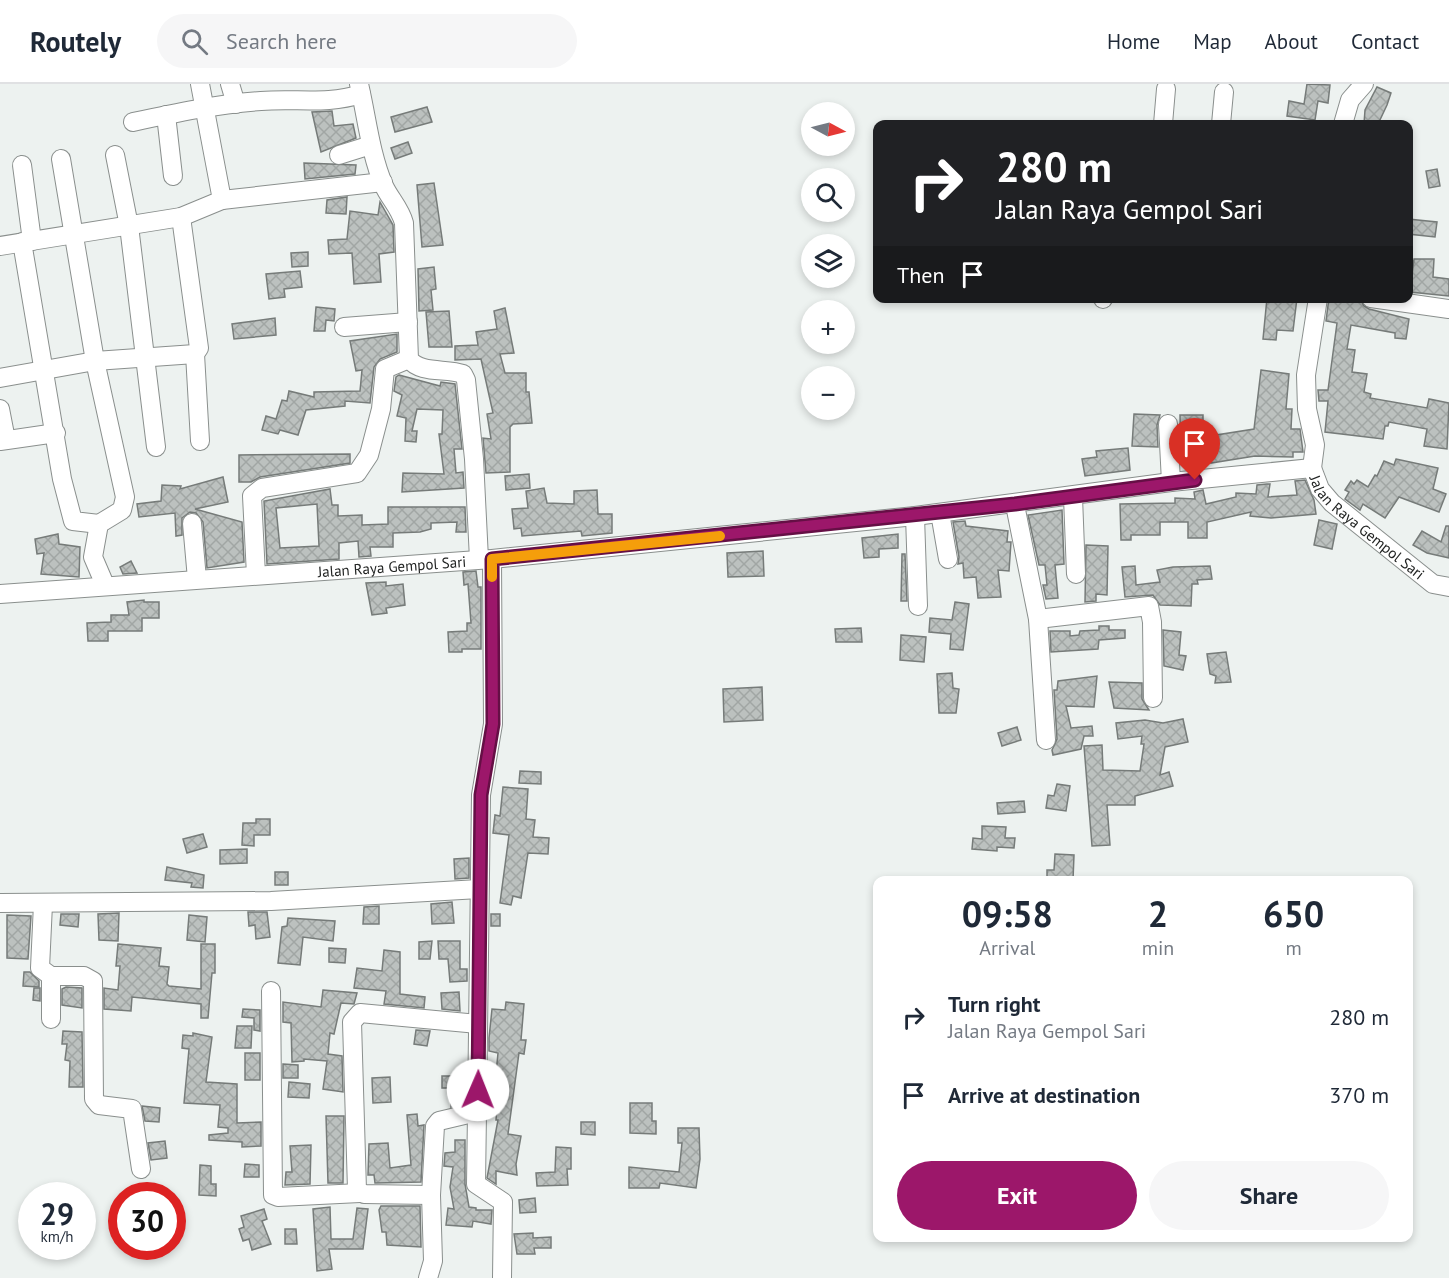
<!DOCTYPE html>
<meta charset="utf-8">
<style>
:root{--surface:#fff;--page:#f6f6f7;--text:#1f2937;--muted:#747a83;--line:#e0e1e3;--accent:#9c176a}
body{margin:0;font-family:"PT Sans",sans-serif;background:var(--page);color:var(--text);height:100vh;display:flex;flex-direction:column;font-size:22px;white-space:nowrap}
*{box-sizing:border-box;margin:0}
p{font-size:20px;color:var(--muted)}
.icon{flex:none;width:33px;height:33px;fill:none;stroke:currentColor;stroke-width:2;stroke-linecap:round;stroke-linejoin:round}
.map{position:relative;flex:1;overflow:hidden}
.drawer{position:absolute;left:873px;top:792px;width:540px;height:366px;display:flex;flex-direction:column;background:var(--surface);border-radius:12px;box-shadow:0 3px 9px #0003}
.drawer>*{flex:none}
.banner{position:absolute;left:873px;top:36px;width:540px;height:183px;border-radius:12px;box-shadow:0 3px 9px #0003;background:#202124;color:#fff;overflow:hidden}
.needle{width:39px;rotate:97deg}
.buttons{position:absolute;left:801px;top:18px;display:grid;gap:12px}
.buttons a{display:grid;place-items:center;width:54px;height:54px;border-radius:50%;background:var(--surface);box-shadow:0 3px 9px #0003;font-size:30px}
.speed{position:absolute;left:18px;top:1098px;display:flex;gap:12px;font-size:30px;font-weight:700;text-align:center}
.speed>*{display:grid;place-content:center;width:78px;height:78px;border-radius:50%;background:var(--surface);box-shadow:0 3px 9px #0003;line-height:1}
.speed small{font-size:15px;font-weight:400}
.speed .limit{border:9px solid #d22;background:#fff;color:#111}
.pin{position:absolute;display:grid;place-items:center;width:51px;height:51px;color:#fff;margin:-62px -26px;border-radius:50% 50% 50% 0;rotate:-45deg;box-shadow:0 0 6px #0007}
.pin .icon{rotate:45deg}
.me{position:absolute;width:66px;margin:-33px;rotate:1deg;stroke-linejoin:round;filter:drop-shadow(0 0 4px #0008)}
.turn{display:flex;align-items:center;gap:21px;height:126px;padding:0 24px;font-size:27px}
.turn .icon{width:78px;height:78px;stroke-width:2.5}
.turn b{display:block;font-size:42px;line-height:51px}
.then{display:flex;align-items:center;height:57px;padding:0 24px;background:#0003;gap:12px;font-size:22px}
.eta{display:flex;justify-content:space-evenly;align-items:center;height:102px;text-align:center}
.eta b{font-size:36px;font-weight:800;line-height:42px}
.cta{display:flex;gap:12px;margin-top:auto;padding:12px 24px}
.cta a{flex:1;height:69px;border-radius:36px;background:var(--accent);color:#fff;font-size:24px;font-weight:800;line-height:69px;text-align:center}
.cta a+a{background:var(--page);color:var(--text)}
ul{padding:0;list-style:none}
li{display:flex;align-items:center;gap:18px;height:78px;padding:0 24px}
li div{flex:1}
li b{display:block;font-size:22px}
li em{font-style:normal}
header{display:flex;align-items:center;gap:36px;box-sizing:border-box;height:84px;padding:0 30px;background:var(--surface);border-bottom:2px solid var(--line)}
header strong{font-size:28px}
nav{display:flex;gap:33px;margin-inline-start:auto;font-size:21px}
.search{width:420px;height:54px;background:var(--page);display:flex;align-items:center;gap:15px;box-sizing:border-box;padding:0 21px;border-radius:33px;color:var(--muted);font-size:22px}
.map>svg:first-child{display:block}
</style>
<header>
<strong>Routely</strong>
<div class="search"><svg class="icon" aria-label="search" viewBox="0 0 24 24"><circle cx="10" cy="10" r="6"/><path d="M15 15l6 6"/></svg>Search here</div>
<nav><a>Home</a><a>Map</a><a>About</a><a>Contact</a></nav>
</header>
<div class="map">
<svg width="1449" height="1194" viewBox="0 0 1449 1194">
<defs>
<pattern id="building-cross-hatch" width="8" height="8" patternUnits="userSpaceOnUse" patternTransform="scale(1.5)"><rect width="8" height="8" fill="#bcc1bf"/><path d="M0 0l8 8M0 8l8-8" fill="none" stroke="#a1a6a4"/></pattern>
</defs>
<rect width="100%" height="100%" fill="#edf2f0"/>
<!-- building -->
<g fill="url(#building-cross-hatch)" stroke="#767b79" stroke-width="1.5" fill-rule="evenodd">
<polygon points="1307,0 1330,1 1328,19 1318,17 1315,36 1287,32 1289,17 1304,20"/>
<polygon points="1377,3 1391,9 1387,21 1378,40 1364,40 1365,26"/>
<polygon points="427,23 432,38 395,48 391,33"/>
<polygon points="332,27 334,42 353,40 356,54 321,68 312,28"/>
<polygon points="408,58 412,69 395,75 391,64"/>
<polygon points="304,79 356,81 355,90 305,95"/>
<polygon points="1437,85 1440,102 1429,104 1426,87"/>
<polygon points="434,99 443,161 422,163 417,101"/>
<polygon points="347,113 346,130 326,129 327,116"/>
<polygon points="380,118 393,141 394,168 379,170 381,198 354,200 352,169 329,170 328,156 347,155 350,127 378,131"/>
<polygon points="1408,135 1437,138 1435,153 1408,150"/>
<polygon points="308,168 308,182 292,183 291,169"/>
<polygon points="1414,175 1434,175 1433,193 1449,195 1449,212 1410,208"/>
<polygon points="434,183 436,205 431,206 433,226 419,227 418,185"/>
<polygon points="300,187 302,203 284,205 285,213 269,215 266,190"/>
<polygon points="1267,214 1297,214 1293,247 1277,246 1276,256 1263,255"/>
<polygon points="1329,214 1360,215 1364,222 1369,225 1409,235 1406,255 1395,254 1395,249 1351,241 1347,265 1355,266 1352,288 1367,290 1364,308 1371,310 1370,314 1427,324 1429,315 1449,319 1447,365 1424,362 1427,345 1389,338 1388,342 1385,342 1383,355 1325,348 1328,317 1319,317 1318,306 1328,306 1337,239 1326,237"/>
<polygon points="316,223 335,225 334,237 326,236 325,247 314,247"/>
<polygon points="505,224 514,269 500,270 505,289 526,289 526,308 529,308 532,339 513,340 510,343 510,388 486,389 483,354 491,355 487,330 493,329 481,275 455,276 455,262 478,261 476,248 497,245 494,227"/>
<polygon points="449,227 452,263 429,263 426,228"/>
<polygon points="275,234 276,251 234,255 232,240"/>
<polygon points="397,250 397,268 380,275 374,283 370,319 345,317 345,322 306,326 298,351 280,346 278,350 262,346 266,332 276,335 282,316 287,317 289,307 314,313 314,308 360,307 362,286 356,287 350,257"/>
<polygon points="1261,286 1289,290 1286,325 1292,325 1291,345 1300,345 1303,368 1293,368 1293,373 1255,372 1211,379 1211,377 1181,380 1180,331 1203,331 1203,353 1254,345"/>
<polygon points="399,291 440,302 441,298 455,300 462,365 454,365 456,389 463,388 464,404 402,408 403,389 444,390 439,350 442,350 443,326 417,325 412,347 417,347 416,358 405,357 406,334 397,332 402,311 394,307 396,293"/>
<polygon points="1134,330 1160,331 1157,341 1158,363 1132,362"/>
<polygon points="1128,364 1130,386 1085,392 1082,375 1097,373 1096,367"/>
<polygon points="350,370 350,379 260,393 251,398 239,398 239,371"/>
<polygon points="1396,375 1438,384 1433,405 1446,410 1439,428 1399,413 1385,434 1363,420 1360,426 1345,415 1349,408 1345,406 1351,397 1354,400 1357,396 1368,403 1375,391 1377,392 1384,377 1394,381"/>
<polygon points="529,390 530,404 506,406 505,392"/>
<polygon points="223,393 228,418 195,425 242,438 244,478 207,484 203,438 196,429 190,428 182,434 182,451 176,452 175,429 139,433 137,420 161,417 162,401 181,402 180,405"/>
<polygon points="1305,396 1314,416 1316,430 1271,434 1250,432 1251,428 1207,438 1207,454 1188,454 1188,438 1160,438 1160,451 1131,451 1131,456 1121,456 1120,420 1175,419 1175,414 1195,415 1194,408 1203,406 1206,420 1236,413 1236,409 1256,410 1257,401 1267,400 1270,400 1268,413 1297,411 1295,397"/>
<polygon points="544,404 547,419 574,420 574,407 597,406 598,430 612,430 612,449 582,452 581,447 522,452 521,444 514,445 512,425 528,424 526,407"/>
<path d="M330,405L332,421H338V432L362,431V441L388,440V423H465L466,448H456L457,438L431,439V445L420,448L393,449V463H370L371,472L359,473L358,457L339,459V475L267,480L264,417ZM317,420L319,462L280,464L276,424Z"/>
<polygon points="1062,426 1064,480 1055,481 1058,514 1046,515 1043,501 1047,501 1045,481 1039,481 1028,431"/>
<polygon points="1319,436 1337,440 1332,465 1314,461"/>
<polygon points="965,437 966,442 1008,447 1007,458 1011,458 1009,487 998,486 1001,513 978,514 976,493 964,494 963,479 958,480 959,473 953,438"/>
<polygon points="1446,442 1449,442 1449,474 1427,469 1413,461 1422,447 1441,458"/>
<polygon points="58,450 59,460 80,463 79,493 41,490 44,469 37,470 35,455"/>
<polygon points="898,450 898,464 879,465 879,473 864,474 862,454"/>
<polygon points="1086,461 1108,462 1107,511 1096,510 1096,517 1085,518"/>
<polygon points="763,467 764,492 728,493 727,469"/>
<polygon points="902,470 905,470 907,517 901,517"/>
<polygon points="131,477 137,489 123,490 120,483"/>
<polygon points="1135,482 1136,501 1160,498 1157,486 1173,483 1210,482 1212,495 1197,496 1198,500 1192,500 1191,522 1160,521 1153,511 1125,513 1122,483"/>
<polygon points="476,487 478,503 481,503 481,565 462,565 462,568 449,568 448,548 467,547 467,539 471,539 468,500 464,501 463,488"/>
<polygon points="386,498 386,502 403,500 405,521 386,524 387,529 372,531 366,499"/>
<polygon points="144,516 144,518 159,518 159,534 142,534 142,547 108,547 108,557 88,557 87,539 111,538 111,531 129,531 127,518"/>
<polygon points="955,518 969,520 963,566 950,565 951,550 929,548 930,534 952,536"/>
<polygon points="1099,542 1109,542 1109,546 1125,546 1125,554 1099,556 1098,565 1051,568 1050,547 1070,547 1070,552 1079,551 1080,547 1099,546"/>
<polygon points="861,544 862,558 836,558 835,545"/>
<polygon points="1163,546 1181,548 1179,571 1186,572 1183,586 1164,582"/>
<polygon points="901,551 926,553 924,578 900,576"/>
<polygon points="1226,568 1231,598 1215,599 1216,592 1210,590 1207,570"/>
<polygon points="952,589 953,604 959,605 956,629 939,629 937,590"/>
<polygon points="1097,592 1094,623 1066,622 1071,644 1092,642 1093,652 1084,652 1081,665 1053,671 1052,666 1057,655 1054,606 1057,606 1058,597"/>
<polygon points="1109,598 1142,599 1142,615 1149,626 1114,624"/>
<polygon points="762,603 763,636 724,638 723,605"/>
<polygon points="1183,635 1188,658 1165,663 1160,691 1169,688 1173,702 1135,712 1135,721 1107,721 1110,761 1092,762 1084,662 1102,661 1103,686 1140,687 1144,660 1141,660 1142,652 1118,655 1116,639 1145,636 1163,639"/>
<polygon points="1017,643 1021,656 1002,662 998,649"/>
<polygon points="520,687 541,688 541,700 519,699"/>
<polygon points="1057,700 1070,702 1066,727 1046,724 1048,711 1054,712"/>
<polygon points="503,703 528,705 526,735 535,736 533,753 549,754 548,770 528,769 521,814 513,812 511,821 500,819 509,751 493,749 495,731 500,732"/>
<polygon points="1024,717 1025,728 998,730 997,719"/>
<polygon points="256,735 270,735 270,751 254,751 254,762 242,761 243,739 256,739"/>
<polygon points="982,742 1006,743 1005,754 1015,754 1014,764 997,763 997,767 972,765 973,754 982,755"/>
<polygon points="203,750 207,763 187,769 183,755"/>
<polygon points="247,765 247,779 220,780 220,766"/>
<polygon points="1055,770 1074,771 1073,796 1047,796 1047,786 1054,786"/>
<polygon points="469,774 469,794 455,795 454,775"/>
<polygon points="167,783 204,791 203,804 191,803 192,799 165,796"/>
<rect x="275" y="788" width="13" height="13"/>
<polygon points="452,818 454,839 432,840 431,820"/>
<polygon points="379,822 379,840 363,840 364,823"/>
<polygon points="248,828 267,828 270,853 256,855 255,841 249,842"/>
<polygon points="119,829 118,857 99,856 98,830"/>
<polygon points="61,830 79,830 78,843 60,841"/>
<rect x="491" y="830" width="9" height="12"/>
<polygon points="7,831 31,832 28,875 7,874"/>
<polygon points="189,831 207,833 205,858 187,856"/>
<polygon points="288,834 335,837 333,857 303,853 300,881 278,879 282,843 287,842"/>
<polygon points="432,857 430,875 419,875 419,858"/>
<polygon points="438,857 460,857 460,885 467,885 467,897 450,898 448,875 439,875"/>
<polygon points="118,860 161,864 159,882 169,883 167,900 169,902 201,905 201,860 215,860 215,889 212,889 208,934 201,934 201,920 132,913 131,927 104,925 104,904 118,906 120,882 116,882"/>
<polygon points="329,864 346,865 345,879 329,878"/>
<polygon points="384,866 400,868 400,910 425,913 424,924 384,920 386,907 354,904 357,884 382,887"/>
<polygon points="24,888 30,888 39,897 39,903 23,902"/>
<polygon points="66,903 82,904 82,924 62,921 62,905"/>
<polygon points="34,904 40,904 40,917 33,916"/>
<polygon points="323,906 357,909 354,920 341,919 334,950 330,949 328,970 342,972 343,1008 323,1005 327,977 304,975 304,977 292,978 291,939 283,938 283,918 321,923"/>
<polygon points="459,908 460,927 442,925 441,909"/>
<polygon points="506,918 524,920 521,956 526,956 524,970 519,969 508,1050 521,1052 516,1080 517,1091 496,1087 496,1100 487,1094 498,1036 496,1036 498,1010 494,1010 498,969 489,967 489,954 492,925 505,926"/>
<polygon points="243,925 260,926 260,947 254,946 254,934 242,933"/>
<polygon points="237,942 252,942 251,964 235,964"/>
<polygon points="416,946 430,947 427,962 414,960"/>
<polygon points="63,947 82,948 83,1003 69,1003 70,977 65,976 67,960 62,960"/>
<polygon points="193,949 212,953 206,998 237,1000 237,1039 261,1038 261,1062 242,1063 242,1058 209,1056 209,1051 228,1049 228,1044 218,1043 220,1021 184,1019 189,965 182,964 183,951 193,952"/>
<rect x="245" y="969" width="15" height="27"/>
<polygon points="283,980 298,981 298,994 283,994"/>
<polygon points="442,992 461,992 461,1015 466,1015 466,1019 451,1023 450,1004 442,1004"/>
<polygon points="390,993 391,1018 373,1019 372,994"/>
<polygon points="289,998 310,1000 309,1014 288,1013"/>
<polygon points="630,1019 652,1019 652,1037 656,1037 656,1050 630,1049"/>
<polygon points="142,1022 160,1024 159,1038 145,1037"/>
<polygon points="417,1030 418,1042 424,1041 421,1098 375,1099 374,1091 368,1091 369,1060 388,1059 390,1084 411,1081 407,1031"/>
<polygon points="326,1032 344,1032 343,1099 328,1099"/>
<polygon points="581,1038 595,1038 595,1051 581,1050"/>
<polygon points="678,1044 699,1044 700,1075 696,1104 660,1099 659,1104 629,1104 629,1083 679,1088 682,1059 678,1059"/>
<polygon points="455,1056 465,1056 465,1100 469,1123 476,1124 476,1126 492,1126 491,1140 473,1137 472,1143 446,1141 448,1124 454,1125 450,1103 453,1083 444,1082 445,1069 455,1068"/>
<polygon points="165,1057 167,1074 151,1076 148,1059"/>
<polygon points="311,1061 310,1100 285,1101 286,1088 292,1088 290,1062"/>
<polygon points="556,1063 571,1064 571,1085 567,1085 568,1101 537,1102 536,1089 555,1088"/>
<polygon points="245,1080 259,1081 259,1093 244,1093"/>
<polygon points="200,1081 211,1082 211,1100 216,1100 216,1112 199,1111"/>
<polygon points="535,1114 536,1128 520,1129 519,1116"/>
<polygon points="381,1122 420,1122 421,1163 387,1161 386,1148 382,1148 379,1126"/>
<polygon points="330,1123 331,1155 353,1155 357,1124 368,1125 363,1165 329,1165 332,1185 317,1187 313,1125"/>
<polygon points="264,1125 267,1135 262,1137 271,1160 252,1166 249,1155 243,1157 239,1145 244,1143 241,1132"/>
<polygon points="285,1145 296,1145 297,1160 285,1160"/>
<polygon points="533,1149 533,1154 551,1153 551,1164 534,1164 535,1170 517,1170 514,1150"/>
</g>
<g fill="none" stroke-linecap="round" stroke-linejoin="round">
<!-- minor casing -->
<g stroke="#8a8f8d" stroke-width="20">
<g id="minor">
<polyline points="230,0 236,20"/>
<path d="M359,0C367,34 370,69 384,102C390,115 400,124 404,139L409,275C420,290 446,284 463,290L466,296L474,375L479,475"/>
<polyline points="166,31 173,92"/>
<path d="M133,38C175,29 218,20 261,17C296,14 327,21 361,10"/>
<polyline points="1163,40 1166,5"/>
<polyline points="1221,40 1224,8"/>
<polyline points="1343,40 1350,16 1364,0"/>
<polyline points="115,71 129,142 156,363"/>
<polyline points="339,71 371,61"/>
<polyline points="61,75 95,277 125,413 122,426 99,440 93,473 105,501"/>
<polyline points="22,81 32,157"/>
<polyline points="222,116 383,98"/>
<polyline points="181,133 199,264 195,270 200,357"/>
<polyline points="22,158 62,395 73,437 99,440"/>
<polyline points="0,162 181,133 222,116 200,0"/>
<polyline points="1371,214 1449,225"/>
<polyline points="1103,215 1103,214"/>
<polyline points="344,243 408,238"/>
<polyline points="0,294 95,277 195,270"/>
<polyline points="0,325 6,356"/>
<polyline points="1168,340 1171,398"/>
<polyline points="0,357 56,349"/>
<polyline points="1312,384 1315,361 1307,325 1306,291 1318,214"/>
<polyline points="1073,413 1076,490"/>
<polyline points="1015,421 1038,535 1046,656"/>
<polyline points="940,429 948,475"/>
<polyline points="915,432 918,522"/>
<polyline points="192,439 197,495"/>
<polyline points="256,491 252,412 262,404 357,389 369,371 381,325 385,285 409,275"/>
<path id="s1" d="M0,510L492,475L915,432L1171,398L1312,384L1320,405L1332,419L1433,500L1449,503"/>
<polyline points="1038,535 1149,522 1152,538 1153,614"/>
<polyline points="0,819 271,817 479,805"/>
<polyline points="43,820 40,884 51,892 51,935"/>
<polyline points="51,892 84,892 93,897 94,1015 99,1021 132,1025 141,1085"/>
<polyline points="271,907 273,1111 278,1113 360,1109"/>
<polyline points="477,1028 476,1100 503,1118 502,1194"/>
<polyline points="431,1111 364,1110 357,1106 352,938 360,929 478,940"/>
<polyline points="428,1194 433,1177 431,1111 435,1042 439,1037 477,1028 481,711 493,640 492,475"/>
</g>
</g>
<!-- minor -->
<use href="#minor" stroke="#fff" stroke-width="18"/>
</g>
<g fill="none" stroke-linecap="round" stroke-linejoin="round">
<!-- route casing -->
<g stroke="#650f45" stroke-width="15">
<polyline id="route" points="478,1006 481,711 493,640 492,475 1015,420 1195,396"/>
</g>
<!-- route -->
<use href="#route" stroke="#9c176a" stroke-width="10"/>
<!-- slow -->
<polyline stroke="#f59e0b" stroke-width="10" points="492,493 492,475 720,452"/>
</g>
<g text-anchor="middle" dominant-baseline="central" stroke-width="5" stroke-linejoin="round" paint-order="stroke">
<!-- street labels -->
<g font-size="15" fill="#222423" stroke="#fdfffe">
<text stroke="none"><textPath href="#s1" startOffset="1401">Jalan Raya Gempol Sari</textPath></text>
<text stroke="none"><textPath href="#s1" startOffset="393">Jalan Raya Gempol Sari</textPath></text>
</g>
</g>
</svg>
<div class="buttons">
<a><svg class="needle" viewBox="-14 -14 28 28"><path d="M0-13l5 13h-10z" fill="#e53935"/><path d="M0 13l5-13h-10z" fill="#747a83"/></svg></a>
<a><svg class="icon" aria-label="search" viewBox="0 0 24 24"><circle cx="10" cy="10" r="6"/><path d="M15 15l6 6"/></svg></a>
<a><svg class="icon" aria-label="layers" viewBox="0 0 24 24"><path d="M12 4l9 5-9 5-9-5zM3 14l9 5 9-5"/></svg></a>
<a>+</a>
<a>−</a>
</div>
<div class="speed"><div>29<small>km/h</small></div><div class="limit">30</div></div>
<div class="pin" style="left:1195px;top:396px;background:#d93025"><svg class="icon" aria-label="arrive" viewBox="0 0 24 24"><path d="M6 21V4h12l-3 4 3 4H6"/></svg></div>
<svg class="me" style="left:478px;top:1006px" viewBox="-20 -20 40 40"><circle r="19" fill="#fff"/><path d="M0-13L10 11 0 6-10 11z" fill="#9c176a"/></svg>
<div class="banner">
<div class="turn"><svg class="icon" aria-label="right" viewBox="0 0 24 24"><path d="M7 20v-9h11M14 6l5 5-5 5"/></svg><div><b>280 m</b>Jalan Raya Gempol Sari</div></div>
<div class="then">Then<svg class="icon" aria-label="arrive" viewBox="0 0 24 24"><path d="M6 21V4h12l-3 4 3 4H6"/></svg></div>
</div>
<section class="drawer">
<div class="eta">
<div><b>09:58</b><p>Arrival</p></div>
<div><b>2</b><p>min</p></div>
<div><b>650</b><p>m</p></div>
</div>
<ul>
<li><svg class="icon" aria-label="right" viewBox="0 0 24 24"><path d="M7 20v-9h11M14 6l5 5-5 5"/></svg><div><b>Turn right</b><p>Jalan Raya Gempol Sari</p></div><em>280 m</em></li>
<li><svg class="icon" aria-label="arrive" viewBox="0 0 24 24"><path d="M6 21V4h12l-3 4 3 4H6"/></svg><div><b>Arrive at destination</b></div><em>370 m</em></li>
</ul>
<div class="cta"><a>Exit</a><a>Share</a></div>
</section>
</div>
